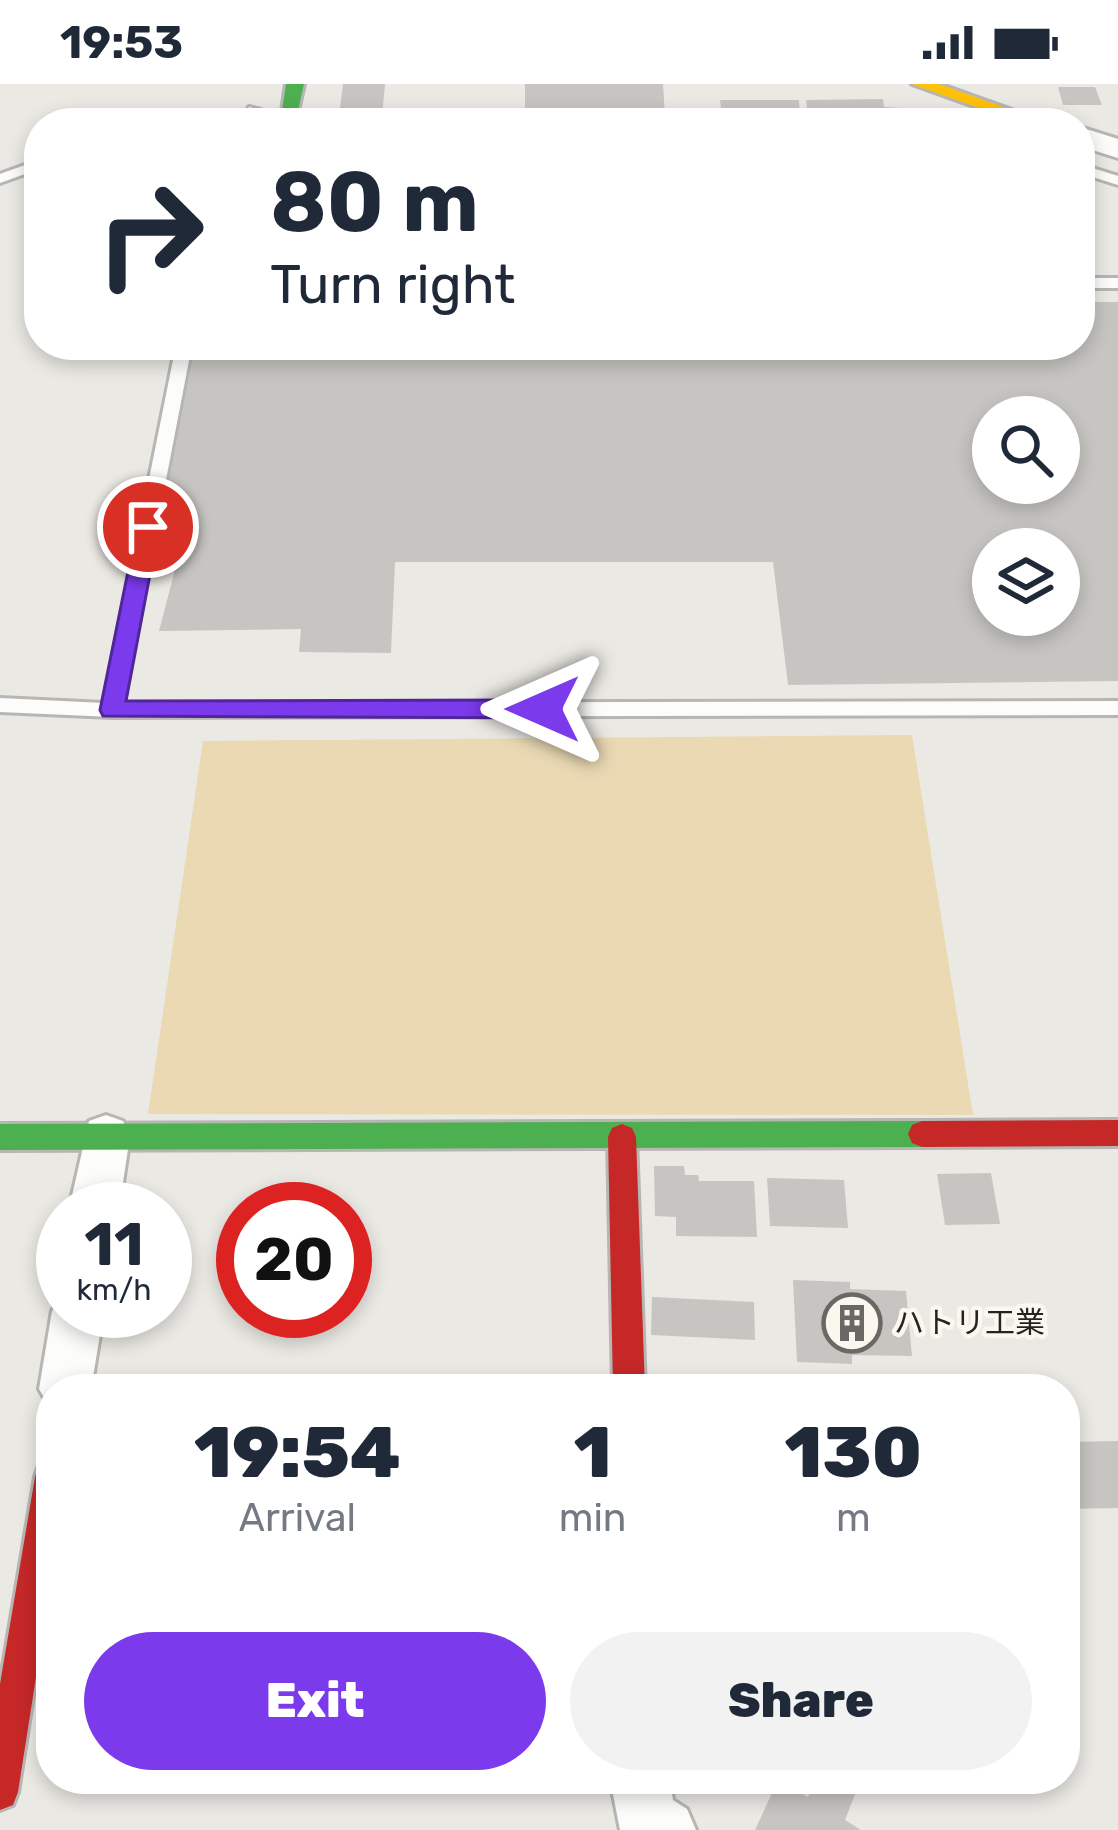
<!DOCTYPE html>
<meta charset="utf-8">
<style>
:root{--surface:#fff;--page:#f2f2f3;--text:#1f2937;--muted:#747a83;--accent:#7c3aed}
body{margin:0;font-family:Rubik,"Noto Sans JP",sans-serif;background:var(--page);color:var(--text);height:100vh;display:flex;flex-direction:column;font-size:45px;white-space:nowrap}
*{box-sizing:border-box;margin:0}
p{font-size:39px;color:var(--muted)}
.icon{flex:none;width:66px;height:66px;fill:none;stroke:currentColor;stroke-width:2;stroke-linecap:round;stroke-linejoin:round}
.map{position:relative;flex:1;overflow:hidden}
.details{position:absolute;left:36px;top:1290px;width:1044px;height:420px;display:flex;flex-direction:column;background:var(--surface);border-radius:48px;box-shadow:0 6px 18px #0003}
.details>*{flex:none}
.guide{position:absolute;left:24px;top:24px;width:1071px;height:252px;border-radius:48px;box-shadow:0 6px 18px #0003;background:#fff;color:var(--text);overflow:hidden}
.buttons{position:absolute;left:972px;top:312px;display:grid;gap:24px}
.buttons a{display:grid;place-items:center;width:108px;height:108px;border-radius:50%;background:var(--surface);box-shadow:0 6px 18px #0003;font-size:60px}
.speed{position:absolute;left:36px;top:1098px;display:flex;gap:24px;font-size:60px;font-weight:700;text-align:center}
.speed>*{display:grid;place-content:center;width:156px;height:156px;border-radius:50%;background:var(--surface);box-shadow:0 6px 18px #0003;line-height:1}
.speed small{font-size:30px;font-weight:400}
.speed .limit{border:18px solid #d22;background:#fff;color:#111}
.pin{position:absolute;display:grid;place-items:center;width:102px;height:102px;color:#fff;margin:-51px;border:6px solid #fff;border-radius:50%;box-shadow:0 3px 12px #0007}
.me{position:absolute;width:132px;margin:-66px;rotate:270deg;stroke-linejoin:round;filter:drop-shadow(0 0 9px #0008)}
.turn{display:flex;align-items:center;gap:42px;height:252px;padding:0 48px;font-size:54px}
.turn .icon{width:156px;height:156px;stroke-width:2.5}
.turn b{display:block;font-size:84px;line-height:102px}
.eta{display:flex;justify-content:space-evenly;align-items:center;height:204px;text-align:center}
.eta b{font-size:72px;font-weight:800;line-height:84px}
.action{display:flex;gap:24px;margin-top:auto;padding:24px 48px}
.action a{flex:1;height:138px;border-radius:72px;background:var(--accent);color:#fff;font-size:48px;font-weight:800;line-height:138px;text-align:center}
.action a+a{background:var(--page);color:var(--text)}
.status{display:flex;justify-content:space-between;align-items:center;height:84px;padding:0 60px;background:var(--surface);direction:ltr}
.status svg{height:33px;fill:currentColor}
.map>svg:first-child{display:block}
</style>
<div class="status"><b>19:53</b><svg viewBox="0 0 49 12"><path d="M0 12V9h3v3zM5 12V6h3v6zM10 12V3h3v9zM15 12V0h3v12zM26 1h20v11H26zM47 4h2v5h-2z"/></svg></div>
<div class="map">
<svg width="1118" height="1746" viewBox="0 0 1118 1746">
<rect width="100%" height="100%" fill="#ebe9e4"/>
<!-- green -->
<polygon fill="#ead9b3" points="912,651 973,1031 148,1030 203,657"/>
<!-- building -->
<g fill="#c7c5c2" fill-rule="evenodd">
<polygon points="343,0 385,0 382,32 339,31"/>
<polygon points="525,0 663,0 665,33 525,33"/>
<polygon points="1058,3 1095,3 1102,21 1063,21"/>
<polygon points="883,15 884,23 900,24 900,32 808,32 806,16"/>
<polygon points="720,16 799,16 800,33 722,32"/>
<path d="M1080,218H1118V597L788,601L773,478H395L391,569L299,568L301,545L159,547L177,478L149,476L194,261H1080ZM993,333H1059V399H993ZM993,465H1059V531H993Z"/>
<polygon points="654,1082 684,1082 685,1091 698,1091 699,1097 754,1097 757,1153 676,1152 676,1133 655,1132"/>
<polygon points="991,1089 1000,1140 945,1141 937,1090"/>
<polygon points="767,1094 844,1096 848,1144 770,1142"/>
<polygon points="793,1196 850,1198 850,1205 906,1207 912,1272 852,1271 852,1280 797,1278"/>
<polygon points="652,1213 754,1218 755,1256 651,1251"/>
<polygon points="1118,1357 1118,1424 1065,1425 1065,1358"/>
<polygon points="815,1695 861,1695 845,1736 861,1746 755,1746 778,1696 808,1713"/>
</g>
<g fill="none" stroke-linecap="round" stroke-linejoin="round">
<!-- lane casing -->
<g stroke="#b8b6b3" stroke-width="6">
<g id="lane">
<polygon points="249,23 261,26 254,39 240,39"/>
<polygon points="39,76 39,85 0,99 0,90"/>
<polygon points="1080,80 1118,92 1118,101 1080,89"/>
<rect x="1080" y="194" width="38" height="10"/>
<polygon points="176,261 192,261 123,619 1118,617 1118,631 112,633 0,628 0,614 104,619"/>
</g>
</g>
<!-- street casing -->
<g stroke="#b8b6b3" stroke-width="6">
<g id="street">
<polygon points="1080,43 1118,55 1118,74 1080,62"/>
<polygon points="106,1031 123,1037 130,1052 119,1125 69,1125 89,1037"/>
<polygon points="63,1209 63,1227 104,1227 91,1305 51,1305 51,1325 39,1305 52,1227"/>
<polygon points="610,1695 670,1695 673,1716 687,1725 696,1746 620,1746"/>
</g>
</g>
<!-- fast casing -->
<g stroke="#b8b6b3" stroke-width="6">
<g id="fast">
<polygon points="286,0 304,0 297,31 282,27"/>
<polygon points="922,1037 932,1041 936,1050 932,1059 922,1063 0,1066 0,1040"/>
</g>
</g>
<!-- slow casing -->
<g stroke="#b8b6b3" stroke-width="6">
<polygon id="slow" points="912,0 939,0 1048,39 1021,39"/>
</g>
<!-- jam casing -->
<g stroke="#b8b6b3" stroke-width="6">
<g id="jam">
<polygon points="1118,1036 1118,1062 922,1063 912,1059 908,1050 912,1041 922,1037"/>
<polygon points="622,1040 632,1044 636,1053 645,1305 613,1305 608,1053 612,1044"/>
<polygon points="51,1377 51,1497 18,1708 13,1721 0,1726 0,1600 35,1393 39,1381"/>
</g>
</g>
<!-- lane -->
<use href="#lane" fill="#fcfcfb" fill-rule="evenodd"/>
<!-- street -->
<use href="#street" fill="#fcfcfb" fill-rule="evenodd"/>
<!-- fast -->
<use href="#fast" fill="#4caf50" fill-rule="evenodd"/>
<!-- slow -->
<use href="#slow" fill="#ffc107" fill-rule="evenodd"/>
<!-- jam -->
<use href="#jam" fill="#c62828" fill-rule="evenodd"/>
</g>
<!-- route -->
<polygon fill="#7c3aed" stroke="#51269a" stroke-width="3" points="148,436 159,443 126,617 543,616 555,625 543,634 103,632 100,626 137,443"/>
<!-- icons -->
<defs>
<g id="building-ring" transform="scale(3)"><circle r="9.5" fill="#fbf7ef" stroke="#6a6865" stroke-width="1.5"/><path d="M-4-6H4V6H1V3H-1V6H-4ZM-2.5-4.3h1.7v1.8h-1.7ZM.8-4.3h1.7v1.8H.8ZM-2.5-1h1.7V.8h-1.7ZM.8-1h1.7V.8H.8Z" fill="#6a6865"/></g>
</defs>
<g fill-rule="evenodd">
<use href="#building-ring" x="852" y="1239"/>
</g>
<g text-anchor="middle" dominant-baseline="central" stroke-width="9" stroke-linejoin="round" paint-order="stroke">
<!-- poi labels -->
<g font-size="30" fill="#252320" stroke="#fbf7ef" text-anchor="start">
<text x="894" y="1239">ハトリ工業</text>
</g>
</g>
</svg>
<div class="buttons">
<a><svg class="icon" aria-label="search" viewBox="0 0 24 24"><circle cx="10" cy="10" r="6"/><path d="M15 15l6 6"/></svg></a>
<a><svg class="icon" aria-label="layers" viewBox="0 0 24 24"><path d="M12 4l9 5-9 5-9-5zM3 14l9 5 9-5"/></svg></a>
</div>
<div class="speed"><div>11<small>km/h</small></div><div class="limit">20</div></div>
<div class="pin" style="left:148px;top:443px;background:#d93025"><svg class="icon" aria-label="arrive" viewBox="0 0 24 24"><path d="M6 21V4h12l-3 4 3 4H6"/></svg></div>
<svg class="me" style="left:543px;top:625px" viewBox="-20 -20 40 40"><path d="M0-17L14 15 0 8-14 15z" fill="#7c3aed" stroke="#fff" stroke-width="4"/></svg>
<div class="guide">
<div class="turn"><svg class="icon" aria-label="right" viewBox="0 0 24 24"><path d="M7 20v-9h11M14 6l5 5-5 5"/></svg><div><b>80 m</b>Turn right</div></div>
</div>
<section class="details">
<div class="eta">
<div><b>19:54</b><p>Arrival</p></div>
<div><b>1</b><p>min</p></div>
<div><b>130</b><p>m</p></div>
</div>
<div class="action"><a>Exit</a><a>Share</a></div>
</section>
</div>
